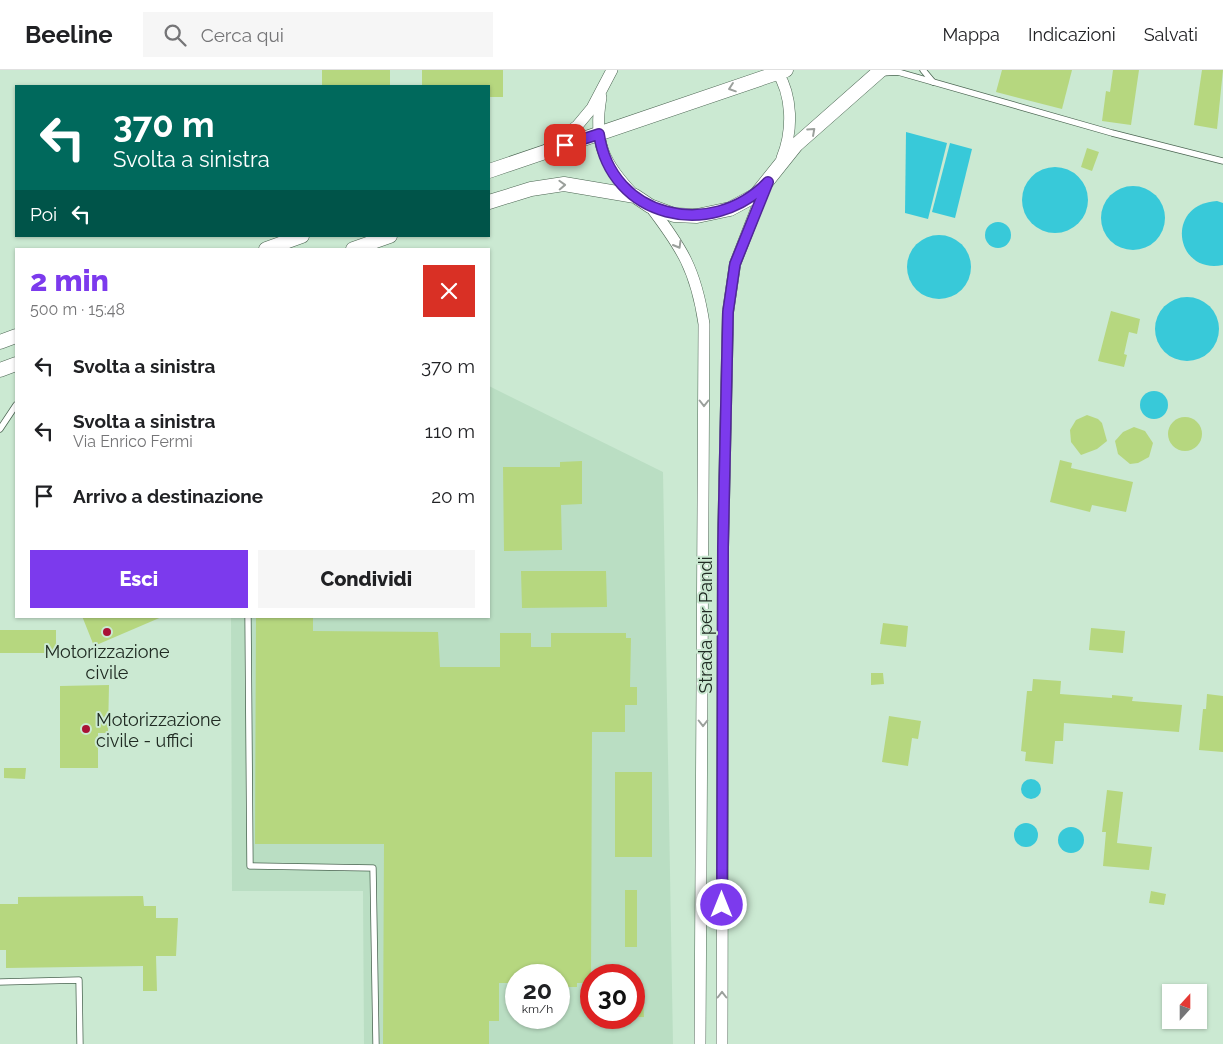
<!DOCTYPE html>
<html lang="it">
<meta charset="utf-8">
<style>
:root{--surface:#fff;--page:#f6f6f6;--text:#202124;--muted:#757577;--line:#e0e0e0;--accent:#7c3aed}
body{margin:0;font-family:Raleway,sans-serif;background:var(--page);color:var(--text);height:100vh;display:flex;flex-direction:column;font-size:19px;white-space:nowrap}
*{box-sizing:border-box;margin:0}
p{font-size:16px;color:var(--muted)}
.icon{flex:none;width:28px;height:28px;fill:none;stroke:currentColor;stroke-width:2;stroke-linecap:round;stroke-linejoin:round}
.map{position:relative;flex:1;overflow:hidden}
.panel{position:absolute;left:15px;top:178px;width:475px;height:370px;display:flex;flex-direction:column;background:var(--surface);border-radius:0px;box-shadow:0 1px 4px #0004}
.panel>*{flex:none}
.banner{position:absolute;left:15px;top:15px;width:475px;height:152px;border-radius:0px;box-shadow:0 1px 4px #0004;background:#00695c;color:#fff;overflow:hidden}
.needle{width:32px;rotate:21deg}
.controls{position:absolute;left:1162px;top:914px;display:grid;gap:10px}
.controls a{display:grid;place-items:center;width:45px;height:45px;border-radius:0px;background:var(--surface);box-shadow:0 1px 4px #0004;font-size:25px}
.speed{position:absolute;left:505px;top:894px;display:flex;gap:10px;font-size:25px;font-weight:700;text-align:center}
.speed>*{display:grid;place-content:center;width:65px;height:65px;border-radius:50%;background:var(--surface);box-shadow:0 1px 4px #0004;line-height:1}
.speed small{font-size:12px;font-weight:400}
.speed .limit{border:8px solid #d22;background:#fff;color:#111}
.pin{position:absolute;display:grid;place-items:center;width:42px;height:42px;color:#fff;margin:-21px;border-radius:10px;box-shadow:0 2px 8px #0006}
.me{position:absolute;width:55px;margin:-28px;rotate:0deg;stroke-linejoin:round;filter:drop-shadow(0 0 4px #0008)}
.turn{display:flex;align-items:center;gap:18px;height:105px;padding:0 15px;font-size:22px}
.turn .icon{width:65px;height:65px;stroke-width:2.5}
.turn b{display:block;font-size:35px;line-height:42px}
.then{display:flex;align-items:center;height:48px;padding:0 15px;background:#0003;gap:10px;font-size:19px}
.round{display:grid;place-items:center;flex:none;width:52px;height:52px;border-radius:0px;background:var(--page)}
.summary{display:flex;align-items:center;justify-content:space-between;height:85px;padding:0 15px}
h1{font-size:30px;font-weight:800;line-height:38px;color:var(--accent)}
.action{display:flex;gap:10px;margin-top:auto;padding:10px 15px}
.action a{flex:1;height:58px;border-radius:0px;background:var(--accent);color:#fff;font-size:20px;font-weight:800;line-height:58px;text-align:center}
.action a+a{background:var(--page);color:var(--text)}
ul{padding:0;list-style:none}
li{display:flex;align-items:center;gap:15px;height:65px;padding:0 15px}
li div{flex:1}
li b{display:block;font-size:19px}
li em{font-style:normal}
header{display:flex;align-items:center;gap:30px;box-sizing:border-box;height:70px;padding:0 25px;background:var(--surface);border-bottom:1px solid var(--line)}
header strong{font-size:24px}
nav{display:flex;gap:28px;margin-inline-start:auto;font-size:18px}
.search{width:350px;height:45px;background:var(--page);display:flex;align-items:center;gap:12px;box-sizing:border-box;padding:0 18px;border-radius:0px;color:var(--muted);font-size:19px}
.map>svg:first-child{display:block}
</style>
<header>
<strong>Beeline</strong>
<div class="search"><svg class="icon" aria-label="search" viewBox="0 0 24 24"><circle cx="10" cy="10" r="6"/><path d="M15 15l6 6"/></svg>Cerca qui</div>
<nav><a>Mappa</a><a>Indicazioni</a><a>Salvati</a></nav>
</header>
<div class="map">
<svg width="1223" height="974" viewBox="0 0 1223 974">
<rect width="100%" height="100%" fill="#cbe9d2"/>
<!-- built -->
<path fill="#badec3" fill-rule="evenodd" d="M489,316L663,402L673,974H364L363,821H232L231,546H489ZM516,905H559V948H516ZM591,905H634V948H591Z"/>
<!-- water -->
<g fill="#38c9d9">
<polygon points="906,62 947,73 928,149 905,143"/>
<polygon points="950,73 972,79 955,148 932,142"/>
<circle cx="1055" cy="130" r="33"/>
<circle cx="1133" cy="148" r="32"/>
<path d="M1217,131L1223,133V195C1175,205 1164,134 1217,131Z"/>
<circle cx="998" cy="165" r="13"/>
<circle cx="939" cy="197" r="32"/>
<circle cx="1187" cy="259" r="32"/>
<circle cx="1154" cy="335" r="14"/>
<circle cx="1031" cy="719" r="10"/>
<circle cx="1026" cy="765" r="12"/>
<circle cx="1071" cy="770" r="13"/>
</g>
<!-- building -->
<g fill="#b6d77f">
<rect x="322" y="0" width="68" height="16"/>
<polygon points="422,0 503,0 503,27 489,27 489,16 422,16"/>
<polygon points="1002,0 1072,0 1062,39 996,22"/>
<polygon points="1113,0 1139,0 1131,55 1102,51 1106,21 1110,22"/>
<polygon points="1202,0 1223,0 1217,59 1194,55"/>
<polygon points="1087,78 1099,82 1092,101 1081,97"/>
<polygon points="1111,241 1140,249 1137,264 1129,262 1124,284 1127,285 1124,297 1098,291"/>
<polygon points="1087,345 1098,349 1102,353 1107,371 1097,379 1081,385 1071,372 1070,360 1076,350"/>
<circle cx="1185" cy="364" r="17"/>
<polygon points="1134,357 1145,361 1153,373 1149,387 1138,393 1130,394 1118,384 1115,371 1123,362"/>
<polygon points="1060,390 1072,393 1071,398 1133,412 1126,442 1092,435 1090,442 1050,432"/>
<polygon points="582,391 582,434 561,435 562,480 504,481 503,397 560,397 560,392"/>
<polygon points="521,501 606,501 607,537 522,538"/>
<polygon points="82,546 164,546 94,576"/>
<polygon points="256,546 313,546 313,561 438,562 440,597 500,597 500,563 531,563 531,577 551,577 551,563 626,563 626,568 631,568 630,617 637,617 637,635 625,635 625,662 592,662 591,913 577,913 577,917 565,917 565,913 559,913 559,905 516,905 516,913 499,913 499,951 489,951 489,974 383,974 384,774 255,774"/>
<polygon points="883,553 908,556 906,577 880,574"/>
<polygon points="1091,558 1125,561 1123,583 1089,580"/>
<rect x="0" y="560" width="56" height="23"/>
<polygon points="871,603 883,603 884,614 871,615"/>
<polygon points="1033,609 1061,611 1060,624 1112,628 1112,625 1133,627 1132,631 1182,635 1179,662 1064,653 1063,671 1055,671 1053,694 1025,691 1026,682 1021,681 1027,621 1032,621"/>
<polygon points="109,615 108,663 98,663 98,698 60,698 60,616"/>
<polygon points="1207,624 1223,626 1223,682 1199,680 1203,639 1206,639"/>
<polygon points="889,646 921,651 918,669 912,668 908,696 882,692"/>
<polygon points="4,698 26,698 25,709 4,708"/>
<rect x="615" y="702" width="37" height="85"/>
<polygon points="1107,720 1123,722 1117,773 1152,777 1149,800 1103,796 1106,762 1102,762"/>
<rect x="625" y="820" width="12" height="57"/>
<polygon points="1151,821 1166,824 1164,835 1149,833"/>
<polygon points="143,826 144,836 156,836 156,848 178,848 176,886 156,886 157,921 143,921 143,896 6,898 6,880 0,880 0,834 18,834 18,827"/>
<polygon points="642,913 644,947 634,947 634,914"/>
</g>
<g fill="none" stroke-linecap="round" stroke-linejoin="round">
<!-- service casing -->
<g stroke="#4b6552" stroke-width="7">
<g id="service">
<polyline points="923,0 933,12"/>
<polyline points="880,3 898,2 1112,63 1223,91"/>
<polyline points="0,359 16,335"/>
<polyline points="248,546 250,796 373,798 376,974"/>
<polyline points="0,912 79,910 80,974"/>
</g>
</g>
<!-- minor casing -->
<g stroke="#4b6552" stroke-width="12">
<g id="minor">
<path d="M776,0C793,25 793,61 782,88"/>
<path d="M601,27C593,73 604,94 635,126"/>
<polyline points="549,77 577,56 592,38 612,0"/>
<path d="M650,136C682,178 696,200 704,254L700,974"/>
<polyline points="722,974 723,477 728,242 735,194 765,117"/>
</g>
</g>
<!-- tertiary casing -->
<g stroke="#4b6552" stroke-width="15">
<g id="tertiary">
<polyline points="489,101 786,0"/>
<polyline points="489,132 531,119 564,114 635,126 650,136 674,145 697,146 730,139 756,125 796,75 881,0"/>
<polyline points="266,179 302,166"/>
<polyline points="353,179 390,166"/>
<polyline points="0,272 16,266"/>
<polyline points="0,300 16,294"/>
</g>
</g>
<!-- service -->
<use href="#service" stroke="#fff" stroke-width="5.5"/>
<!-- minor -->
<use href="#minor" stroke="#fff" stroke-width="11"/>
<!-- tertiary -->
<use href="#tertiary" stroke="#fff" stroke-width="14"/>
</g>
<!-- one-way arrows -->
<defs><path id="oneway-chevron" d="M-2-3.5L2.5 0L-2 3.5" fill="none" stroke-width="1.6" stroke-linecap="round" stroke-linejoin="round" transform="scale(1.25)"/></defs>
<g stroke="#9ba09c">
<use href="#oneway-chevron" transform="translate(732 18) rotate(161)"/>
<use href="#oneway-chevron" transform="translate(812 61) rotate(-42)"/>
<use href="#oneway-chevron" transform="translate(562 115) rotate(-2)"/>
<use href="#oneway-chevron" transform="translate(678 175) rotate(60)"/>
<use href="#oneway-chevron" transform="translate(704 333) rotate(90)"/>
<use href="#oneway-chevron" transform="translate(703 653) rotate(90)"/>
<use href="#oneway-chevron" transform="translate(722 925) rotate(-90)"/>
</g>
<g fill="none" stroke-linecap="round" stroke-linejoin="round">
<!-- route casing -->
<g stroke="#51269a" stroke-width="12">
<path id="route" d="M565,75L599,64C611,148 711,171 768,112L735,194L728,242L723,477L722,835"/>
</g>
<!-- route -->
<use href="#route" stroke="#7c3aed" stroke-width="9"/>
</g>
<!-- markers -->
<g fill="#a91235" stroke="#cbe9d2" stroke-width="2">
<circle cx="107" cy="562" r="5"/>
<circle cx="86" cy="659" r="5"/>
</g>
<g text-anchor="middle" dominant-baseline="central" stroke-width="4" stroke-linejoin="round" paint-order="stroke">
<!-- street labels -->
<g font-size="18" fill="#202b23" stroke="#cbe9d2">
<text transform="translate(705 555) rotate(-90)">Strada per Pandi</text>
</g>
<!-- poi labels -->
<g font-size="18" fill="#202b23" stroke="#cbe9d2">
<text x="107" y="581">Motorizzazione<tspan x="107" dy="21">civile</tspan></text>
<text x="96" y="649" text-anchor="start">Motorizzazione<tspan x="96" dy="21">civile - uffici</tspan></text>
</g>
</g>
</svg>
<div class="controls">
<a><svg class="needle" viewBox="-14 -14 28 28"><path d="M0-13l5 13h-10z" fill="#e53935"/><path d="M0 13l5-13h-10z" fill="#757577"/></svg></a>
</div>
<div class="speed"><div>20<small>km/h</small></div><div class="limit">30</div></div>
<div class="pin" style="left:565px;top:75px;background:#d93025"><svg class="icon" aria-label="arrive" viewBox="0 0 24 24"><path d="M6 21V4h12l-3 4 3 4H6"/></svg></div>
<svg class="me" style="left:722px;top:835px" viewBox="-20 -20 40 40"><circle r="17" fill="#7c3aed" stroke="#fff" stroke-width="3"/><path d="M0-11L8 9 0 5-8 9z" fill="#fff"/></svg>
<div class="banner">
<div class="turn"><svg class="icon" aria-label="left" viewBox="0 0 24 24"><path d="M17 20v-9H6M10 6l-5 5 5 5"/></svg><div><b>370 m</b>Svolta a sinistra</div></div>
<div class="then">Poi<svg class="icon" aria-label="left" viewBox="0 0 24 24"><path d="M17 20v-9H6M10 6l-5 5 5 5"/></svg></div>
</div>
<section class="panel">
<div class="summary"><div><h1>2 min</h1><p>500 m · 15:48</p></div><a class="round" style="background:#d93025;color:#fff"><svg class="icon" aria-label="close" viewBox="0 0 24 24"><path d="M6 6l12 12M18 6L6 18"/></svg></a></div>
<ul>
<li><svg class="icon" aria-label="left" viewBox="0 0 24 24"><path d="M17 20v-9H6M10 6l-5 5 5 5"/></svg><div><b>Svolta a sinistra</b></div><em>370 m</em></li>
<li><svg class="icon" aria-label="left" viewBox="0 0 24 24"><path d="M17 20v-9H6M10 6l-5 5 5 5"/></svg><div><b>Svolta a sinistra</b><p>Via Enrico Fermi</p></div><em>110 m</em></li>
<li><svg class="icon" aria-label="arrive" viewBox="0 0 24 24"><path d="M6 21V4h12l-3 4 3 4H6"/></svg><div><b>Arrivo a destinazione</b></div><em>20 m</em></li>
</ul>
<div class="action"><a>Esci</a><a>Condividi</a></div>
</section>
</div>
